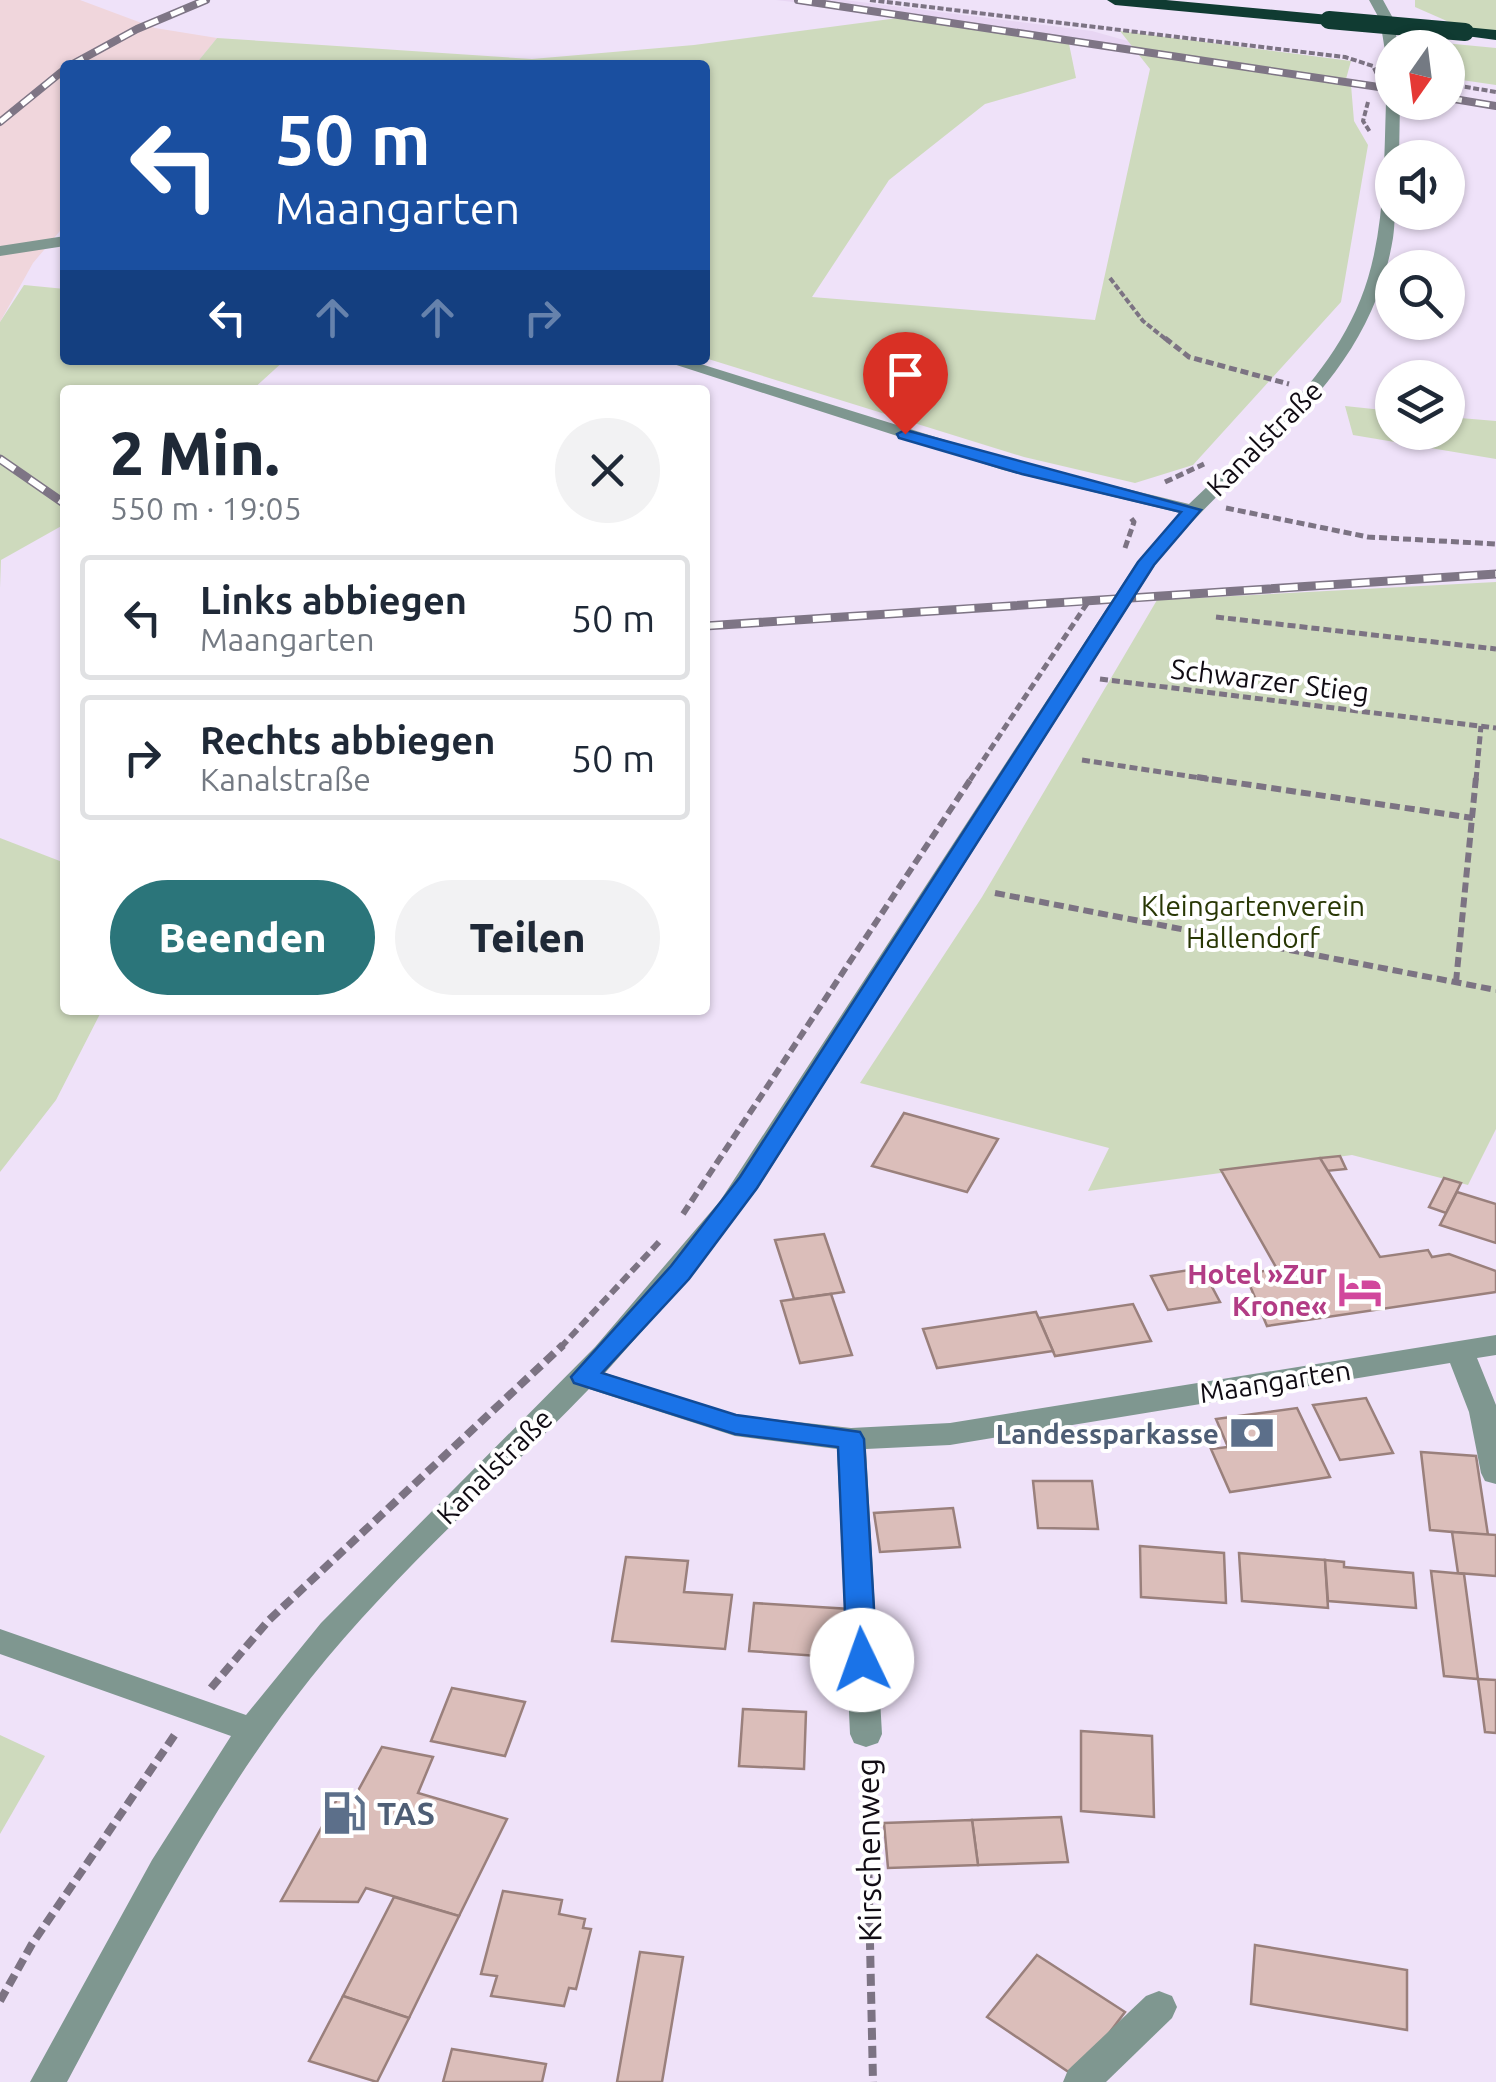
<!DOCTYPE html>
<html lang="de">
<meta charset="utf-8">
<style>
:root{--surface:#fff;--page:#f2f2f3;--text:#1f2937;--muted:#747a83;--line:#e0e1e3;--accent:#2b757a}
body{margin:0;font-family:Ubuntu,sans-serif;background:var(--page);color:var(--text);height:100vh;display:flex;flex-direction:column;font-size:38px;white-space:nowrap}
*{box-sizing:border-box;margin:0}
p{font-size:32px;color:var(--muted)}
.icon{flex:none;width:55px;height:55px;fill:none;stroke:currentColor;stroke-width:2;stroke-linecap:round;stroke-linejoin:round}
.map{position:relative;flex:1;overflow:hidden}
.panel{position:absolute;left:60px;top:385px;width:650px;height:630px;display:flex;flex-direction:column;background:var(--surface);border-radius:10px;box-shadow:0 2px 8px #0004}
.panel>*{flex:none}
.top-card{position:absolute;left:60px;top:60px;width:650px;height:305px;border-radius:10px;box-shadow:0 2px 8px #0004;background:#1a4fa0;color:#fff;overflow:hidden}
.needle{width:65px;rotate:194deg}
.fabs{position:absolute;left:1375px;top:30px;display:grid;gap:20px}
.fabs a{display:grid;place-items:center;width:90px;height:90px;border-radius:50%;background:var(--surface);box-shadow:0 2px 8px #0004;font-size:50px}
.pin{position:absolute;display:grid;place-items:center;width:85px;height:85px;color:#fff;margin:-102px -42px;border-radius:50% 50% 50% 0;rotate:-45deg;box-shadow:0 0 10px #0007}
.pin .icon{rotate:45deg}
.me{position:absolute;width:110px;margin:-55px;rotate:357deg;stroke-linejoin:round;filter:drop-shadow(0 0 8px #0008)}
.turn{display:flex;align-items:center;gap:35px;height:210px;padding:0 50px;font-size:45px}
.turn .icon{width:130px;height:130px;stroke-width:2.5}
.turn b{display:block;font-size:70px;line-height:85px}
.lanes{display:flex;align-items:center;height:95px;padding:0 50px;background:#0003;justify-content:center;gap:50px;direction:ltr}
.lanes .off{opacity:.35}
.round{display:grid;place-items:center;flex:none;width:105px;height:105px;border-radius:52px;background:var(--page)}
.summary{display:flex;align-items:center;justify-content:space-between;height:170px;padding:0 50px}
h1{font-size:60px;font-weight:800;line-height:75px}
.action{display:flex;gap:20px;margin-top:auto;padding:20px 50px}
.action a{flex:1;height:115px;border-radius:60px;background:var(--accent);color:#fff;font-size:40px;font-weight:800;line-height:115px;text-align:center}
.action a+a{background:var(--page);color:var(--text)}
ul{padding:0;list-style:none}
li{display:flex;align-items:center;gap:30px;height:125px;margin:0 20px 15px;padding:0 30px;border:5px solid var(--line);border-radius:10px}
li div{flex:1}
li b{display:block;font-size:38px}
li em{font-style:normal}
.map>svg:first-child{display:block}
</style>
<div class="map">
<svg width="1496" height="2082" viewBox="0 0 1496 2082">
<rect width="100%" height="100%" fill="#efe2f9"/>
<!-- built -->
<polygon fill="#e8d6f3" points="776,0 845,0 1092,31 1142,45 1346,79 1351,85 913,16"/>
<!-- industrial -->
<polygon fill="#f0d6dc" points="0,0 80,0 155,28 217,38 195,65 65,65 65,225 33,263 0,322"/>
<!-- green -->
<g fill="#cedabd">
<polygon points="1415,0 1496,0 1496,32 1465,29 1415,7"/>
<polygon points="913,16 1068,39 1076,78 985,104 889,180 812,297 1095,320 1150,69 1120,31 1351,61 1346,79 1351,85 1354,121 1368,145 1341,302 1193,465 1135,483 1024,457 705,358 705,65 195,65 217,38 532,59 694,45"/>
<polygon points="1444,43 1496,48 1496,85 1448,78 1448,48 1426,47"/>
<polygon points="24,285 65,289 65,360 285,360 252,390 65,390 65,524 1,560 0,588 0,322"/>
<polygon points="1345,406 1392,411 1392,432 1448,432 1448,417 1496,421 1496,459 1353,435"/>
<polygon points="1496,582 1496,1129 1468,1185 1352,1155 1088,1191 1109,1148 860,1083 982,897 1157,600"/>
<polygon points="0,838 65,863 65,1010 102,1010 56,1100 0,1172"/>
<polygon points="0,1735 45,1756 0,1834"/>
</g>
<!-- building -->
<g fill="#dbbeba" stroke="#9a807c" stroke-width="2.5">
<polygon points="904,1113 998,1139 967,1192 872,1166"/>
<polygon points="1340,1156 1346,1169 1326,1171 1320,1158"/>
<polygon points="1320,1158 1380,1257 1428,1250 1432,1257 1449,1254 1496,1271 1496,1292 1267,1326 1245,1274 1277,1269 1221,1170"/>
<polygon points="1444,1178 1461,1183 1446,1213 1429,1207"/>
<polygon points="1457,1192 1496,1204 1496,1243 1440,1225"/>
<polygon points="824,1234 844,1292 794,1299 775,1240"/>
<polygon points="1202,1268 1220,1302 1168,1310 1151,1276"/>
<polygon points="831,1294 852,1355 800,1363 781,1301"/>
<polygon points="1133,1304 1151,1341 1055,1356 1039,1318"/>
<polygon points="1036,1312 1053,1351 937,1368 923,1329"/>
<polygon points="1366,1398 1393,1453 1340,1460 1313,1405"/>
<polygon points="1297,1408 1330,1477 1230,1492 1211,1449 1228,1447 1216,1419"/>
<polygon points="1421,1452 1476,1456 1488,1535 1430,1530"/>
<polygon points="1033,1481 1092,1481 1098,1529 1038,1528"/>
<polygon points="953,1508 960,1547 880,1552 874,1513"/>
<polygon points="1452,1532 1496,1535 1496,1576 1458,1573"/>
<polygon points="1140,1546 1224,1553 1226,1603 1141,1597"/>
<polygon points="1239,1553 1325,1560 1328,1608 1242,1601"/>
<polygon points="626,1557 688,1561 684,1592 732,1595 725,1649 612,1641"/>
<polygon points="1325,1560 1344,1562 1344,1567 1413,1573 1416,1608 1328,1601"/>
<polygon points="1431,1571 1464,1574 1478,1679 1444,1676"/>
<polygon points="754,1603 850,1609 846,1658 749,1651"/>
<polygon points="1478,1679 1496,1680 1496,1733 1485,1732"/>
<polygon points="452,1688 525,1702 505,1756 431,1741"/>
<polygon points="743,1709 806,1712 804,1769 739,1766"/>
<polygon points="1081,1731 1152,1736 1154,1817 1081,1811"/>
<polygon points="382,1747 433,1757 418,1793 507,1819 459,1916 366,1888 358,1902 281,1901 340,1794 354,1798"/>
<polygon points="1061,1817 1068,1862 978,1865 972,1820"/>
<polygon points="972,1820 978,1865 888,1868 884,1823"/>
<polygon points="503,1891 562,1900 559,1914 585,1919 583,1928 591,1929 576,1989 569,1988 564,2006 491,1996 497,1976 481,1974"/>
<polygon points="394,1897 459,1916 409,2018 343,1996"/>
<polygon points="1255,1945 1407,1970 1407,2030 1251,2004"/>
<polygon points="640,1952 683,1957 662,2082 617,2082"/>
<polygon points="1037,1955 1125,2012 1076,2077 987,2017"/>
<polygon points="343,1996 409,2018 377,2082 309,2061"/>
<polygon points="452,2049 546,2064 542,2082 443,2082"/>
</g>
<g fill="none" stroke-linecap="round" stroke-linejoin="round">
<!-- path-far3 -->
<g stroke="#7c7383" stroke-width="4" stroke-dasharray="6 2.5" stroke-linecap="butt">
<polyline points="870,0 1345,57 1373,66 1381,82 1379,89"/>
<polyline points="1448,84 1496,92"/>
<polyline points="1368,102 1363,121 1370,132"/>
<polyline points="1110,278 1143,321 1168,341"/>
</g>
<!-- path-far2 -->
<g stroke="#7c7383" stroke-width="5" stroke-dasharray="8 4" stroke-linecap="butt">
<polyline points="1165,338 1189,357 1289,384"/>
<polyline points="1165,482 1204,464"/>
<polyline points="1226,508 1368,537 1496,544"/>
<polyline points="1125,548 1134,522 1131,518"/>
<polyline points="1216,617 1496,649"/>
<polyline points="1100,679 1496,728"/>
<polyline points="1082,760 1214,780"/>
<polyline points="970,780 1090,599"/>
<polyline points="1476,780 1481,726"/>
</g>
<!-- path-far1 -->
<g stroke="#7c7383" stroke-width="6" stroke-dasharray="10 5" stroke-linecap="butt">
<polyline points="1197,777 1473,818"/>
<polyline points="995,893 1496,990"/>
<polyline points="1456,982 1476,777"/>
<polyline points="683,1214 972,777"/>
<polyline points="560,1348 659,1242"/>
</g>
<!-- path -->
<g stroke="#7c7383" stroke-width="8" stroke-dasharray="12 6" stroke-linecap="butt">
<polyline points="211,1688 269,1620 563,1345"/>
<polyline points="866,1758 873,2082"/>
<polyline points="0,2001 32,1944 176,1733"/>
</g>
<!-- minor -->
<g fill="#7f9790" fill-rule="evenodd">
<polygon points="1369,0 1383,0 1394,20 1398,48 1392,48 1392,55 1385,51 1380,20"/>
<path d="M1392,98V102H1400L1399,158H1392C1392,187 1397,212 1393,238C1368,391 1242,453 1155,565L758,1188L679,1289L605,1373L736,1415L851,1428L950,1423L1496,1335V1355L1477,1358L1496,1405V1484L1485,1481L1481,1473L1469,1412L1450,1363L950,1445L866,1449L882,1734L878,1743L866,1747L854,1743L850,1734L837,1449L735,1436L589,1389C496,1485 394,1574 310,1679C212,1802 141,1944 67,2082H30L152,1860L231,1736L0,1654V1629L246,1715L321,1623L595,1347L720,1201L1137,562L1180,513L1003,470L661,360H688L1016,462L1189,504C1259,437 1339,374 1368,278C1385,221 1384,160 1386,102Z"/>
<polygon points="65,236 65,246 0,256 0,246"/>
<polygon points="1159,1991 1172,1996 1177,2007 1172,2018 1106,2082 1063,2082 1068,2070 1146,1996"/>
</g>
<!-- highway -->
<g fill="#103b32" fill-rule="evenodd">
<polygon points="1107,0 1166,0 1329,15 1337,20 1329,25 1115,5"/>
<polygon points="1465,27 1496,30 1496,40 1459,35 1459,29"/>
</g>
<!-- rail-far1 casing -->
<g stroke="#7e7585" stroke-width="8">
<g id="rail-far1">
<polyline points="798,0 1392,89"/>
<polyline points="71,65 137,29 206,0"/>
<polyline points="1448,98 1496,106"/>
<polyline points="0,122 65,69"/>
</g>
</g>
<!-- rail casing -->
<g stroke="#7e7585" stroke-width="9">
<g id="rail">
<polyline points="0,459 65,504"/>
<polyline points="705,626 1496,574"/>
</g>
</g>
<!-- rail-far1 -->
<use href="#rail-far1" stroke="#fff" stroke-width="5" stroke-dasharray="14" stroke-linecap="butt"/>
<!-- rail -->
<use href="#rail" stroke="#fff" stroke-width="6" stroke-dasharray="18" stroke-linecap="butt"/>
<!-- highway-bridge -->
<polyline stroke="#103b32" stroke-width="18" points="1329,20 1465,32"/>
</g>
<!-- route -->
<polygon fill="#1a73e8" stroke="#114b97" stroke-width="2.5" points="905,430 1201,510 1154,565 757,1188 689,1279 602,1373 736,1415 860,1432 864,1439 877,1660 872,1668 862,1672 852,1668 847,1660 838,1447 735,1434 574,1383 571,1377 671,1266 740,1177 1138,562 1181,512 1022,474 899,438 897,434"/>
<!-- icons -->
<defs>
<g id="hotel-bare" transform="scale(3.45)"><path d="M-6-4.5h1.5V1H6V5H4.5V3h-9V5H-6ZM-4 0a1.8 1.8 0 1 1 3.6 0ZM.5 0V-2.5h3Q6-2.5 6 0Z" fill="#d1479c" stroke="#fff" stroke-width="2.5" paint-order="stroke"/></g>
<g id="bank-bare" transform="scale(3.45)"><path d="M-6-4H6V4H-6ZM0-2.3a2.3 2.3 0 1 0 0 4.6a2.3 2.3 0 1 0 0-4.6Z" fill="#5c6f8a" stroke="#fff" stroke-width="2.5" paint-order="stroke"/></g>
<g id="fuel-bare" transform="scale(3.45)"><path d="M-5.5-6h7V0h2V4h1.3V-2.5L3-4.5l.8-.8L6-3V5H2.5V1h-1V6h-7ZM-4.2-4.7v3.2H.2V-4.7Z" fill="#5c6f8a" stroke="#fff" stroke-width="2.5" paint-order="stroke"/></g>
</defs>
<g fill-rule="evenodd">
<use href="#hotel-bare" x="1360" y="1289"/>
<use href="#bank-bare" x="1252" y="1433"/>
<use href="#fuel-bare" x="344" y="1813"/>
</g>
<g text-anchor="middle" dominant-baseline="central" stroke-width="8" stroke-linejoin="round" paint-order="stroke">
<!-- street labels -->
<g font-size="28" fill="#110c14" stroke="#fff">
<text transform="translate(1264 438) rotate(-45)">Kanalstraße</text>
<text transform="translate(1270 680) rotate(7)">Schwarzer Stieg</text>
<text transform="translate(1275 1381) rotate(-9)">Maangarten</text>
<text transform="translate(494 1466) rotate(-45)">Kanalstraße</text>
</g>
<!-- park labels -->
<g font-size="28" fill="#283704" stroke="#fff">
<text x="1253" y="905">Kleingartenverein<tspan x="1253" dy="32">Hallendorf</tspan></text>
</g>
<!-- hotel labels -->
<g font-size="28" font-weight="bold" fill="#b23c85" stroke="#fff" text-anchor="end">
<text x="1327" y="1273">Hotel »Zur<tspan x="1327" dy="32">Krone«</tspan></text>
</g>
<!-- service labels -->
<g font-size="28" font-weight="bold" fill="#4e5e75" stroke="#fff" text-anchor="end">
<text x="1219" y="1433">Landessparkasse</text>
</g>
<!-- near-service labels -->
<g font-size="32" font-weight="bold" fill="#4e5e75" stroke="#fff" text-anchor="start">
<text x="377" y="1813">TAS</text>
</g>
<!-- near-street labels -->
<g font-size="32" fill="#110c14" stroke="#fff">
<text transform="translate(868 1850) rotate(-91)">Kirschenweg</text>
</g>
</g>
</svg>
<div class="fabs">
<a><svg class="needle" viewBox="-14 -14 28 28"><path d="M0-13l5 13h-10z" fill="#e53935"/><path d="M0 13l5-13h-10z" fill="#747a83"/></svg></a>
<a><svg class="icon" aria-label="sound" viewBox="0 0 24 24"><path d="M4 9h4l5-4v14l-5-4H4zM17 9q2 3 0 6"/></svg></a>
<a><svg class="icon" aria-label="search" viewBox="0 0 24 24"><circle cx="10" cy="10" r="6"/><path d="M15 15l6 6"/></svg></a>
<a><svg class="icon" aria-label="layers" viewBox="0 0 24 24"><path d="M12 4l9 5-9 5-9-5zM3 14l9 5 9-5"/></svg></a>
</div>
<div class="pin" style="left:905px;top:434px;background:#d93025"><svg class="icon" aria-label="arrive" viewBox="0 0 24 24"><path d="M6 21V4h12l-3 4 3 4H6"/></svg></div>
<svg class="me" style="left:862px;top:1660px" viewBox="-20 -20 40 40"><circle r="19" fill="#fff"/><path d="M0-13L10 11 0 6-10 11z" fill="#1a73e8"/></svg>
<div class="top-card">
<div class="turn"><svg class="icon" aria-label="left" viewBox="0 0 24 24"><path d="M17 20v-9H6M10 6l-5 5 5 5"/></svg><div><b>50 m</b>Maangarten</div></div>
<div class="lanes"><svg class="icon" aria-label="left" viewBox="0 0 24 24"><path d="M17 20v-9H6M10 6l-5 5 5 5"/></svg><svg class="icon off" aria-label="ahead" viewBox="0 0 24 24"><path d="M12 20V5M6 11l6-6 6 6"/></svg><svg class="icon off" aria-label="ahead" viewBox="0 0 24 24"><path d="M12 20V5M6 11l6-6 6 6"/></svg><svg class="icon off" aria-label="right" viewBox="0 0 24 24"><path d="M7 20v-9h11M14 6l5 5-5 5"/></svg></div>
</div>
<section class="panel">
<div class="summary"><div><h1>2 Min.</h1><p>550 m · 19:05</p></div><a class="round"><svg class="icon" aria-label="close" viewBox="0 0 24 24"><path d="M6 6l12 12M18 6L6 18"/></svg></a></div>
<ul>
<li><svg class="icon" aria-label="left" viewBox="0 0 24 24"><path d="M17 20v-9H6M10 6l-5 5 5 5"/></svg><div><b>Links abbiegen</b><p>Maangarten</p></div><em>50 m</em></li>
<li><svg class="icon" aria-label="right" viewBox="0 0 24 24"><path d="M7 20v-9h11M14 6l5 5-5 5"/></svg><div><b>Rechts abbiegen</b><p>Kanalstraße</p></div><em>50 m</em></li>
</ul>
<div class="action"><a>Beenden</a><a>Teilen</a></div>
</section>
</div>
